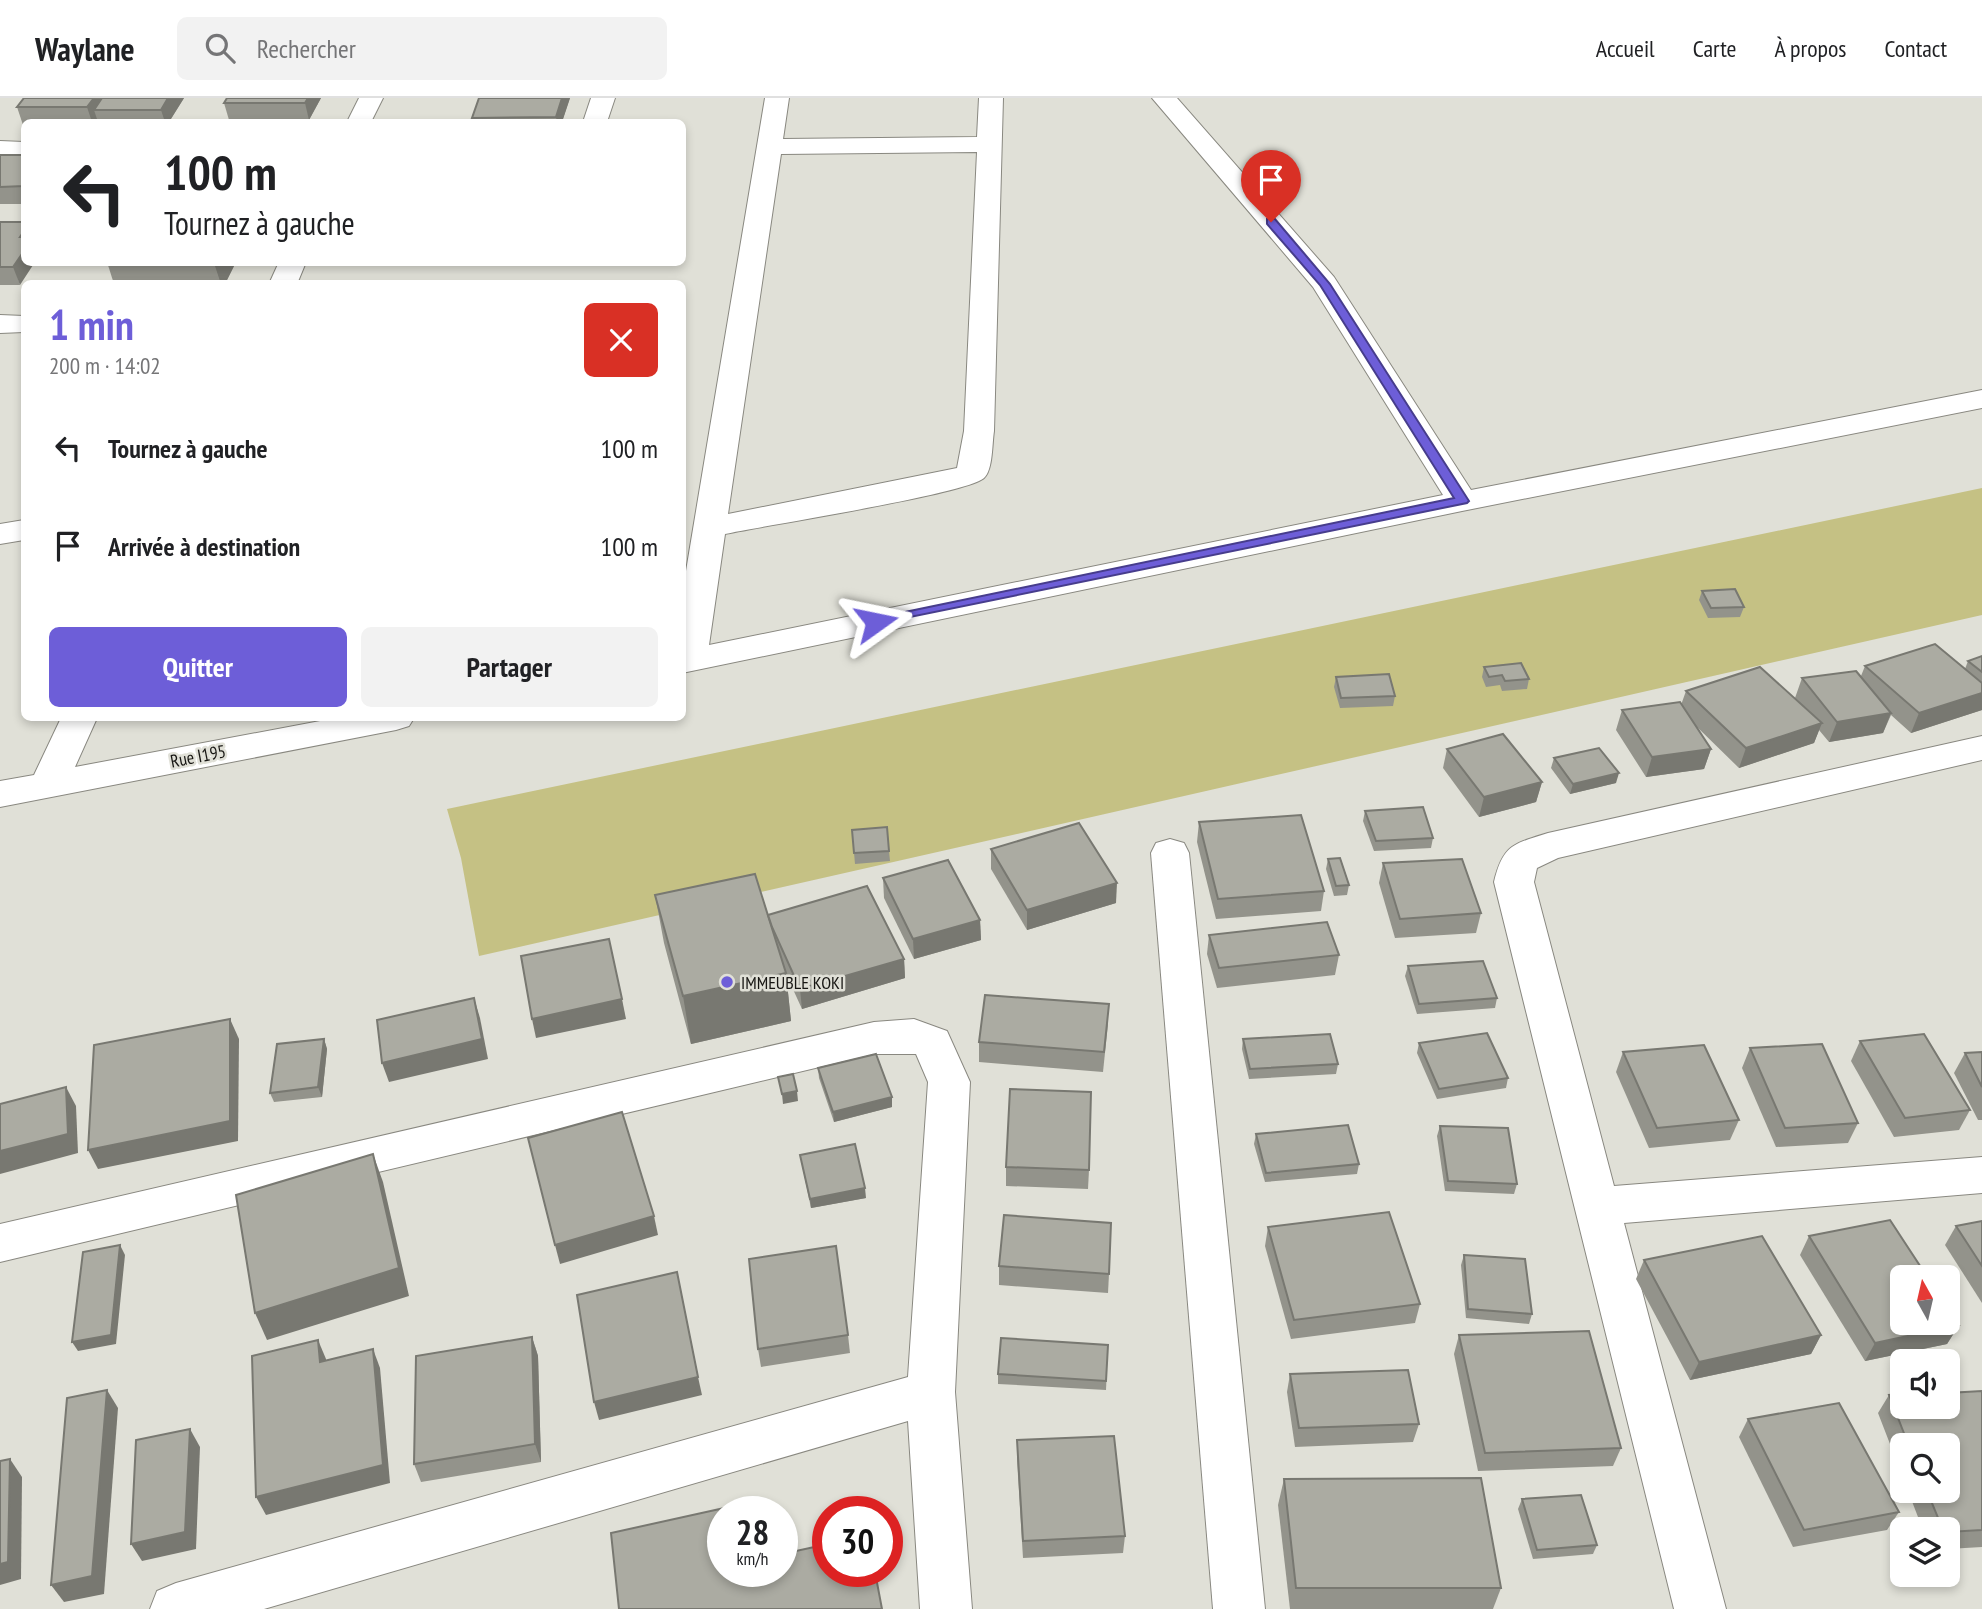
<!DOCTYPE html>
<html lang="fr">
<meta charset="utf-8">
<style>
:root{--surface:#fff;--page:#f2f2f2;--text:#202124;--muted:#757577;--line:#e0e0e0;--accent:#6d5ed8}
body{margin:0;font-family:"PT Sans Narrow",sans-serif;background:var(--page);color:var(--text);height:100vh;display:flex;flex-direction:column;font-size:26px;white-space:nowrap}
*{box-sizing:border-box;margin:0}
p{font-size:23px;color:var(--muted)}
.icon{flex:none;width:38px;height:38px;fill:none;stroke:currentColor;stroke-width:2;stroke-linecap:round;stroke-linejoin:round}
.map{position:relative;flex:1;overflow:hidden}
.details{position:absolute;left:21px;top:182px;width:665px;height:441px;display:flex;flex-direction:column;background:var(--surface);border-radius:10px;box-shadow:0 4px 10px #0003}
.details>*{flex:none}
.banner{position:absolute;left:21px;top:21px;width:665px;height:147px;border-radius:10px;box-shadow:0 4px 10px #0003;background:#fff;color:var(--text);overflow:hidden}
.needle{width:46px;rotate:352deg}
.buttons{position:absolute;left:1890px;top:1167px;display:grid;gap:14px}
.buttons a{display:grid;place-items:center;width:70px;height:70px;border-radius:10px;background:var(--surface);box-shadow:0 4px 10px #0003;font-size:35px}
.speed{position:absolute;left:707px;top:1398px;display:flex;gap:14px;font-size:35px;font-weight:700;text-align:center}
.speed>*{display:grid;place-content:center;width:91px;height:91px;border-radius:50%;background:var(--surface);box-shadow:0 4px 10px #0003;line-height:1}
.speed small{font-size:18px;font-weight:400}
.speed .limit{border:10px solid #d22;background:#fff;color:#111}
.pin{position:absolute;display:grid;place-items:center;width:60px;height:60px;color:#fff;margin:-72px -30px;border-radius:50% 50% 50% 0;rotate:-45deg;box-shadow:0 0 7px #0007}
.pin .icon{rotate:45deg}
.me{position:absolute;width:77px;margin:-38px;rotate:78deg;stroke-linejoin:round;filter:drop-shadow(0 0 5px #0008)}
.turn{display:flex;align-items:center;gap:24px;height:147px;padding:0 28px;font-size:32px}
.turn .icon{width:91px;height:91px;stroke-width:2.5}
.turn b{display:block;font-size:49px;line-height:60px}
.round{display:grid;place-items:center;flex:none;width:74px;height:74px;border-radius:10px;background:var(--page)}
.head{display:flex;align-items:center;justify-content:space-between;height:119px;padding:0 28px}
h1{font-size:42px;font-weight:700;line-height:52px;color:var(--accent)}
.primary-button{display:flex;gap:14px;margin-top:auto;padding:14px 28px}
.primary-button a{flex:1;height:80px;border-radius:10px;background:var(--accent);color:#fff;font-size:28px;font-weight:700;line-height:80px;text-align:center}
.primary-button a+a{background:var(--page);color:var(--text)}
ul{padding:0;list-style:none}
li{display:flex;align-items:center;gap:21px;height:98px;padding:0 28px}
li div{flex:1}
li b{display:block;font-size:26px}
li em{font-style:normal}
header{display:flex;align-items:center;gap:42px;box-sizing:border-box;height:98px;padding:0 35px;background:var(--surface);border-bottom:2px solid var(--line)}
header strong{font-size:33px}
nav{display:flex;gap:38px;margin-inline-start:auto;font-size:24px}
.search{width:490px;height:63px;background:var(--page);display:flex;align-items:center;gap:18px;box-sizing:border-box;padding:0 24px;border-radius:10px;color:var(--muted);font-size:26px}
.map>svg:first-child{display:block}
</style>
<header>
<strong>Waylane</strong>
<div class="search"><svg class="icon" aria-label="search" viewBox="0 0 24 24"><circle cx="10" cy="10" r="6"/><path d="M15 15l6 6"/></svg>Rechercher</div>
<nav><a>Accueil</a><a>Carte</a><a>À propos</a><a>Contact</a></nav>
</header>
<div class="map">
<svg width="1982" height="1511" viewBox="0 0 1982 1511">
<rect width="100%" height="100%" fill="#e0e0d7"/>
<!-- green -->
<polygon fill="#c5c184" points="1982,390 1982,517 479,858 461,760 447,711"/>
<g fill="none" stroke-linecap="round" stroke-linejoin="round">
<!-- minor casing -->
<g stroke="#898880" stroke-width="2">
<g id="minor">
<polygon points="359,0 383,0 371,24 347,24"/>
<polygon points="591,0 615,0 607,24 583,24"/>
<path d="M765,0H789L783,41L977,39L979,0H1003L994,333C992,345 993,372 984,380C967,396 762,428 725,436L709,547L1443,397L1313,189L1152,0H1177L1334,179L1471,392L1982,292V310L1462,413L682,575V497ZM977,54L964,333L957,370L728,416L781,56Z"/>
<polygon points="0,43 24,44 24,58 0,59"/>
<polygon points="279,164 306,164 297,186 269,186"/>
<polygon points="0,217 24,218 24,234 0,235"/>
<polygon points="24,422 24,442 0,446 0,426"/>
<polygon points="61,620 97,620 75,669 336,620 414,620 409,628 396,632 0,709 0,683 34,677"/>
<path d="M1982,638V662L1558,760L1537,770L1534,784L1614,1088L1982,1059V1095L1624,1125L1726,1511H1674L1494,784C1503,747 1513,746 1548,735Z"/>
<polygon points="1170,741 1184,745 1189,755 1265,1511 1213,1511 1151,755 1156,745"/>
<polygon points="914,921 947,933 970,984 955,1294 972,1511 920,1511 908,1323 264,1511 150,1511 157,1493 176,1485 908,1279 928,984 916,956 874,956 0,1164 0,1126 874,924"/>
</g>
</g>
<!-- minor -->
<use href="#minor" fill="#fff" fill-rule="evenodd"/>
</g>
<!-- wall -->
<g fill="#93938b">
<polygon points="24,0 184,0 169,24 98,24 97,21 94,24 24,24 24,27 23,27 17,9"/>
<polygon points="227,0 321,0 309,22 229,22 224,5"/>
<polygon points="570,0 562,24 472,24 472,20"/>
<rect x="0" y="57" width="24" height="49"/>
<polygon points="0,124 20,187 0,187"/>
<polygon points="107,164 236,164 225,186 114,186"/>
<polygon points="1702,493 1744,509 1740,519 1708,520 1699,502"/>
<polygon points="1982,558 1982,612 1911,635 1891,617 1883,635 1829,644 1819,632 1814,645 1739,670 1697,629 1711,651 1704,671 1646,679 1616,632 1622,612 1681,607 1686,593 1795,600 1802,580 1861,578 1865,568 1965,571 1968,563"/>
<polygon points="1484,569 1529,581 1527,591 1502,593 1500,587 1486,589 1482,579"/>
<polygon points="1336,579 1395,598 1393,608 1340,610 1334,589"/>
<polygon points="1447,651 1542,684 1536,704 1479,719 1443,670"/>
<polygon points="1554,660 1616,685 1570,696 1551,670"/>
<polygon points="1365,713 1433,740 1431,750 1374,753 1363,723"/>
<polygon points="1199,724 1324,793 1321,813 1216,821 1197,744"/>
<polygon points="852,732 889,753 890,763 855,766"/>
<polygon points="991,751 1116,805 1027,832 991,771"/>
<polygon points="1328,761 1349,787 1347,797 1334,798 1326,771"/>
<polygon points="1383,765 1481,815 1476,835 1395,840 1379,785"/>
<polygon points="883,780 980,822 981,842 914,861 884,800"/>
<polygon points="655,797 768,817 904,861 905,880 802,911 786,876 791,923 691,946 664,845"/>
<polygon points="1209,837 1339,857 1335,877 1217,890 1207,856"/>
<polygon points="1408,868 1497,900 1495,910 1417,916 1405,878"/>
<polygon points="1108,926 1103,974 979,964 979,944"/>
<polygon points="324,941 327,951 322,999 274,1004 270,995"/>
<polygon points="1243,941 1338,966 1336,976 1249,981 1242,951"/>
<polygon points="1860,943 1970,1012 1959,1032 1894,1039 1851,963"/>
<polygon points="1419,945 1508,980 1506,990 1437,1001 1417,955"/>
<polygon points="1750,950 1858,1025 1848,1045 1776,1049 1742,970"/>
<polygon points="1623,954 1739,1022 1730,1042 1649,1050 1616,974"/>
<polygon points="1982,954 1982,1022 1978,1022 1954,975 1965,955"/>
<polygon points="818,970 892,999 892,1009 834,1024 819,980"/>
<polygon points="1440,1028 1517,1086 1514,1096 1445,1093 1437,1038"/>
<polygon points="1256,1036 1359,1066 1357,1076 1265,1084 1254,1046"/>
<polygon points="800,1057 866,1100 811,1110 802,1067"/>
<polygon points="1006,1069 1089,1072 1088,1091 1006,1088"/>
<polygon points="1982,1123 1982,1205 1945,1147 1956,1128"/>
<polygon points="1268,1129 1420,1206 1415,1225 1291,1241 1265,1148"/>
<polygon points="1809,1138 1959,1227 1947,1246 1865,1263 1800,1157"/>
<polygon points="1464,1157 1532,1216 1529,1226 1466,1220 1461,1167"/>
<polygon points="1644,1162 1821,1237 1811,1256 1690,1282 1636,1181"/>
<polygon points="999,1168 1109,1176 1108,1195 999,1187"/>
<polygon points="848,1237 850,1255 761,1269 758,1251"/>
<polygon points="1459,1237 1621,1350 1613,1368 1478,1373 1454,1256"/>
<polygon points="532,1239 538,1258 541,1364 421,1384 414,1366"/>
<polygon points="1108,1247 1106,1292 998,1286 998,1276"/>
<polygon points="1290,1276 1419,1326 1413,1344 1295,1349 1287,1294"/>
<polygon points="1982,1293 1982,1449 1948,1451 1948,1432 1923,1432 1908,1393 1948,1393 1948,1348 1902,1348 1902,1377 1878,1315 1889,1297"/>
<polygon points="1748,1321 1899,1414 1887,1432 1793,1449 1739,1339"/>
<polygon points="1017,1342 1125,1438 1123,1455 1023,1460 1017,1361"/>
<polygon points="1284,1381 1501,1490 1493,1511 1290,1511 1278,1407"/>
<polygon points="1522,1401 1597,1447 1593,1456 1533,1461 1518,1411"/>
</g>
<!-- shaded-wall -->
<g fill="#787871">
<polygon points="94,0 111,0 94,12 97,21 94,24 92,24 87,9"/>
<polygon points="168,0 184,0 169,24 165,24 161,12"/>
<polygon points="308,0 321,0 309,22 305,5"/>
<polygon points="562,0 570,0 562,24 557,24 556,19"/>
<polygon points="24,153 24,164 35,164 20,187 13,169"/>
<polygon points="236,164 225,186 221,186 214,165"/>
<polygon points="1982,595 1982,612 1911,635 1919,615"/>
<polygon points="1891,615 1883,635 1829,644 1837,624"/>
<polygon points="1822,625 1814,645 1739,670 1746,650"/>
<polygon points="1711,651 1704,671 1646,679 1652,659"/>
<polygon points="1619,675 1616,685 1570,696 1573,686"/>
<polygon points="1542,684 1536,704 1479,719 1484,699"/>
<polygon points="1117,785 1116,805 1027,832 1027,812"/>
<polygon points="980,822 981,842 914,861 913,841"/>
<polygon points="904,861 905,880 802,911 800,891"/>
<polygon points="786,875 791,923 691,946 683,898"/>
<polygon points="474,900 480,920 488,961 389,984 382,965"/>
<polygon points="622,901 626,921 536,940 532,921"/>
<polygon points="230,921 239,941 238,1043 98,1071 88,1052"/>
<polygon points="324,941 327,951 322,999 318,989"/>
<polygon points="66,989 76,1008 78,1055 0,1076 0,1053"/>
<polygon points="797,993 798,1003 783,1006 782,996"/>
<polygon points="892,999 892,1009 834,1024 833,1014"/>
<polygon points="373,1056 383,1084 409,1198 267,1242 255,1215"/>
<polygon points="865,1090 866,1100 811,1110 810,1101"/>
<polygon points="654,1118 658,1137 560,1166 555,1147"/>
<polygon points="120,1147 125,1157 116,1246 78,1253 72,1244"/>
<polygon points="1959,1227 1947,1246 1865,1263 1875,1245"/>
<polygon points="1821,1237 1811,1256 1690,1282 1699,1264"/>
<polygon points="532,1239 538,1258 541,1364 535,1346"/>
<polygon points="318,1242 326,1261 328,1283 320,1264"/>
<polygon points="373,1251 380,1270 390,1385 266,1417 256,1399"/>
<polygon points="698,1279 702,1297 599,1322 594,1304"/>
<polygon points="107,1292 118,1310 104,1496 64,1504 51,1487"/>
<polygon points="190,1331 200,1349 196,1451 142,1463 131,1446"/>
<polygon points="10,1361 22,1379 21,1481 0,1487 0,1466"/>
</g>
<!-- building -->
<g fill="#ababa2" stroke="#787871" stroke-width="2">
<polygon points="24,0 94,0 87,9 17,9"/>
<polygon points="102,0 168,0 161,12 94,12"/>
<polygon points="227,0 308,0 305,5 224,5"/>
<polygon points="479,0 562,0 556,19 472,20"/>
<polygon points="0,57 24,57 24,88 0,89"/>
<polygon points="0,124 24,124 24,133 20,139 24,139 24,153 13,169 0,169"/>
<polygon points="107,164 214,164 107,165"/>
<polygon points="1735,491 1744,509 1711,510 1702,493"/>
<polygon points="1935,546 1982,585 1982,595 1919,615 1865,568"/>
<polygon points="1982,558 1982,574 1968,563"/>
<polygon points="1521,565 1529,581 1505,583 1502,577 1489,579 1484,569"/>
<polygon points="1760,569 1822,625 1746,650 1686,593"/>
<polygon points="1856,573 1891,615 1837,624 1802,580"/>
<polygon points="1389,576 1395,598 1341,600 1336,579"/>
<polygon points="1680,604 1711,651 1652,659 1622,612"/>
<polygon points="1503,636 1542,684 1484,699 1447,651"/>
<polygon points="1599,650 1619,675 1573,686 1554,660"/>
<polygon points="1423,709 1433,740 1376,743 1365,713"/>
<polygon points="1301,717 1324,793 1218,801 1199,724"/>
<polygon points="1079,725 1117,785 1027,812 991,751"/>
<polygon points="887,729 889,753 854,755 852,732"/>
<polygon points="1340,760 1349,787 1336,788 1328,761"/>
<polygon points="1462,761 1481,815 1400,821 1383,765"/>
<polygon points="948,762 980,822 913,841 883,780"/>
<polygon points="755,776 786,875 683,898 655,797"/>
<polygon points="867,788 904,861 800,891 772,829 768,817"/>
<polygon points="1327,824 1339,857 1219,870 1209,837"/>
<polygon points="609,841 622,901 532,921 521,858"/>
<polygon points="1483,863 1497,900 1419,906 1408,868"/>
<polygon points="985,897 1109,906 1104,954 979,944"/>
<polygon points="474,900 482,941 382,965 377,922"/>
<polygon points="230,921 230,1023 88,1052 94,947"/>
<polygon points="1487,935 1508,980 1439,991 1419,945"/>
<polygon points="1330,936 1338,966 1250,971 1243,941"/>
<polygon points="1924,936 1970,1012 1905,1020 1860,943"/>
<polygon points="324,941 318,989 270,995 277,946"/>
<polygon points="1822,946 1858,1025 1785,1030 1750,950"/>
<polygon points="1704,947 1739,1022 1657,1030 1623,954"/>
<polygon points="1982,954 1982,989 1965,955"/>
<polygon points="876,956 892,999 833,1014 818,970"/>
<polygon points="793,976 797,993 782,996 778,979"/>
<polygon points="66,989 68,1036 0,1053 0,1006"/>
<polygon points="1010,991 1091,994 1089,1072 1006,1069"/>
<polygon points="622,1014 654,1118 555,1147 528,1040"/>
<polygon points="1348,1027 1359,1066 1266,1075 1256,1036"/>
<polygon points="1440,1028 1508,1030 1517,1086 1448,1083"/>
<polygon points="855,1046 865,1090 810,1101 800,1057"/>
<polygon points="373,1056 399,1170 255,1215 236,1097"/>
<polygon points="1389,1114 1420,1206 1294,1222 1268,1129"/>
<polygon points="1004,1117 1111,1125 1109,1176 999,1168"/>
<polygon points="1890,1122 1928,1180 1902,1180 1902,1225 1948,1225 1948,1210 1959,1227 1875,1245 1809,1138"/>
<polygon points="1982,1123 1982,1168 1956,1128"/>
<polygon points="1762,1138 1821,1237 1699,1264 1644,1162"/>
<polygon points="120,1147 111,1237 72,1244 83,1154"/>
<polygon points="836,1148 848,1237 758,1251 749,1161"/>
<polygon points="1464,1157 1525,1161 1532,1216 1468,1211"/>
<polygon points="677,1174 698,1279 594,1304 577,1197"/>
<polygon points="1589,1233 1621,1350 1485,1355 1459,1237"/>
<polygon points="532,1239 535,1346 414,1366 416,1258"/>
<polygon points="1001,1240 1108,1247 1106,1283 998,1276"/>
<polygon points="318,1242 320,1264 373,1251 383,1367 256,1399 252,1258"/>
<polygon points="1408,1272 1419,1326 1299,1330 1290,1276"/>
<polygon points="107,1292 92,1478 51,1487 67,1300"/>
<polygon points="1982,1293 1982,1432 1948,1434 1948,1432 1943,1432 1927,1393 1948,1393 1948,1348 1909,1348 1889,1297 1902,1296 1902,1309 1948,1309 1948,1295"/>
<polygon points="1839,1305 1899,1414 1804,1432 1748,1321"/>
<polygon points="190,1331 185,1434 131,1446 136,1342"/>
<polygon points="1114,1338 1125,1438 1023,1443 1017,1342"/>
<polygon points="10,1361 8,1464 0,1466 0,1363"/>
<polygon points="1481,1380 1501,1490 1296,1490 1284,1381"/>
<polygon points="1581,1397 1597,1447 1537,1452 1522,1401"/>
<polygon points="756,1403 758,1414 723,1414 723,1474 782,1474 782,1456 828,1446 828,1474 875,1474 882,1511 619,1511 611,1435"/>
</g>
<!-- route -->
<polygon fill="#6d5ed8" stroke="#473d8c" stroke-width="2" points="1267,121 1275,121 1330,186 1469,403 1467,405 871,527 868,524 876,520 1454,400 1320,187 1267,126"/>
<!-- markers -->
<circle fill="#6d5ed8" stroke="#e0e0d7" stroke-width="2.5" cx="727" cy="884" r="7"/>
<g text-anchor="middle" dominant-baseline="central" stroke-width="5" stroke-linejoin="round" paint-order="stroke">
<!-- street labels -->
<g font-size="18" fill="#171613" stroke="#e0e0d7">
<text transform="translate(198 658) rotate(-11)">Rue I195</text>
</g>
<!-- poi labels -->
<g font-size="18" fill="#171613" stroke="#e0e0d7" text-anchor="start">
<text x="741" y="884">IMMEUBLE KOKI</text>
</g>
</g>
</svg>
<div class="buttons">
<a><svg class="needle" viewBox="-14 -14 28 28"><path d="M0-13l5 13h-10z" fill="#e53935"/><path d="M0 13l5-13h-10z" fill="#757577"/></svg></a>
<a><svg class="icon" aria-label="sound" viewBox="0 0 24 24"><path d="M4 9h4l5-4v14l-5-4H4zM17 9q2 3 0 6"/></svg></a>
<a><svg class="icon" aria-label="search" viewBox="0 0 24 24"><circle cx="10" cy="10" r="6"/><path d="M15 15l6 6"/></svg></a>
<a><svg class="icon" aria-label="layers" viewBox="0 0 24 24"><path d="M12 4l9 5-9 5-9-5zM3 14l9 5 9-5"/></svg></a>
</div>
<div class="speed"><div>28<small>km/h</small></div><div class="limit">30</div></div>
<div class="pin" style="left:1271px;top:124px;background:#d93025"><svg class="icon" aria-label="arrive" viewBox="0 0 24 24"><path d="M6 21V4h12l-3 4 3 4H6"/></svg></div>
<svg class="me" style="left:876px;top:524px" viewBox="-20 -20 40 40"><path d="M0-17L14 15 0 8-14 15z" fill="#6d5ed8" stroke="#fff" stroke-width="4"/></svg>
<div class="banner">
<div class="turn"><svg class="icon" aria-label="left" viewBox="0 0 24 24"><path d="M17 20v-9H6M10 6l-5 5 5 5"/></svg><div><b>100 m</b>Tournez à gauche</div></div>
</div>
<section class="details">
<div class="head"><div><h1>1 min</h1><p>200 m · 14:02</p></div><a class="round" style="background:#d93025;color:#fff"><svg class="icon" aria-label="close" viewBox="0 0 24 24"><path d="M6 6l12 12M18 6L6 18"/></svg></a></div>
<ul>
<li><svg class="icon" aria-label="left" viewBox="0 0 24 24"><path d="M17 20v-9H6M10 6l-5 5 5 5"/></svg><div><b>Tournez à gauche</b></div><em>100 m</em></li>
<li><svg class="icon" aria-label="arrive" viewBox="0 0 24 24"><path d="M6 21V4h12l-3 4 3 4H6"/></svg><div><b>Arrivée à destination</b></div><em>100 m</em></li>
</ul>
<div class="primary-button"><a>Quitter</a><a>Partager</a></div>
</section>
</div>
